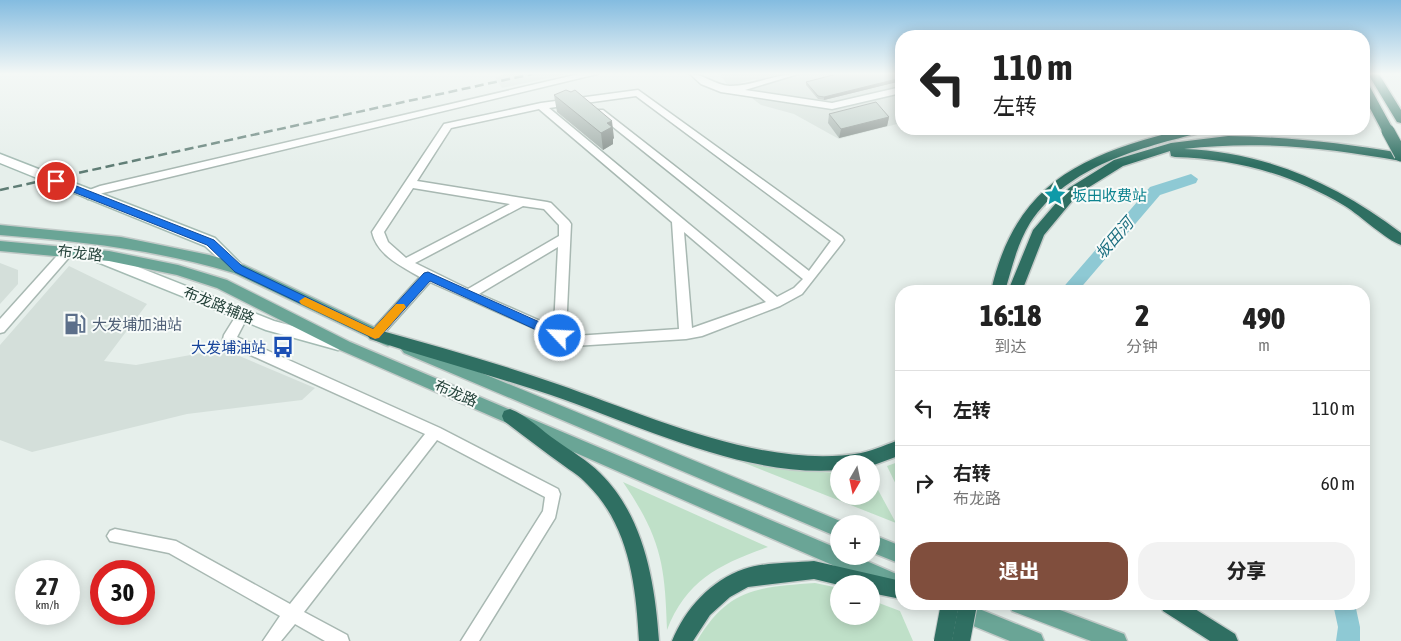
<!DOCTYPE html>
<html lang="zh">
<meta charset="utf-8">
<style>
:root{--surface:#fff;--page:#f2f2f2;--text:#222;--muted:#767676;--line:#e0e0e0;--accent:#804e3d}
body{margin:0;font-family:"Asap Condensed","Noto Sans SC",sans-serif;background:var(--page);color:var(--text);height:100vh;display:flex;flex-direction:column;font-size:19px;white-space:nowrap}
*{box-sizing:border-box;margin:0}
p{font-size:16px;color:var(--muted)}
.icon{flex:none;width:28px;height:28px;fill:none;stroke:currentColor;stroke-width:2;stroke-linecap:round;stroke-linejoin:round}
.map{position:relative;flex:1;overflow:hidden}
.details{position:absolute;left:895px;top:285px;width:475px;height:325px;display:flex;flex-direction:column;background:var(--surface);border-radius:20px;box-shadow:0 2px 12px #0003}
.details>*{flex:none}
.top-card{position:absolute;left:895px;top:30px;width:475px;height:105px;border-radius:20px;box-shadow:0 2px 12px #0003;background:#fff;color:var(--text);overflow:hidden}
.needle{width:32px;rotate:189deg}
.fabs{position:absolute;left:830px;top:455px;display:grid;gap:10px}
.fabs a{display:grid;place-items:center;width:50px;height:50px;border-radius:50%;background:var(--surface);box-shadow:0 2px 12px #0003;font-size:25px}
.speed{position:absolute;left:15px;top:560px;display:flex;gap:10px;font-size:25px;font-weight:700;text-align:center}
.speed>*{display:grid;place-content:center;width:65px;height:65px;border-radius:50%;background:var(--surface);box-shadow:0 2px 12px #0003;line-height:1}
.speed small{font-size:12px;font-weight:400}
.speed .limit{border:8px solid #d22;background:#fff;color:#111}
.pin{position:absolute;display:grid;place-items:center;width:42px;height:42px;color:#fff;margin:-21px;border:2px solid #fff;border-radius:50%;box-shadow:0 1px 5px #0007}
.me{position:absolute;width:55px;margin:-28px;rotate:295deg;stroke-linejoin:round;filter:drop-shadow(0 0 4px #0008)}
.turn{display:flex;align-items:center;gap:18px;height:105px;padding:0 15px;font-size:22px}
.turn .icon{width:65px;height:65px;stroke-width:2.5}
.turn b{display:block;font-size:35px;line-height:42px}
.eta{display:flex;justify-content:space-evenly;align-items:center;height:85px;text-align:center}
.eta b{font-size:30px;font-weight:800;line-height:35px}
.action{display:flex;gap:10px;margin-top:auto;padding:10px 15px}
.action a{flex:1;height:58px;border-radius:20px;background:var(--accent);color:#fff;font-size:20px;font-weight:800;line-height:58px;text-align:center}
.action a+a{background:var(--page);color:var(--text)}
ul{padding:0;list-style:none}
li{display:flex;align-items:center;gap:15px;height:75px;padding:0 15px;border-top:1px solid var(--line)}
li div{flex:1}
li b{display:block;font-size:19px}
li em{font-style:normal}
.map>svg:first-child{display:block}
</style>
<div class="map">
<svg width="1401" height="641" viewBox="0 0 1401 641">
<rect width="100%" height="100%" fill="#e6efeb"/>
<!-- built -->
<g fill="#d4dfda">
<polygon points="506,74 566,74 502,88 495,77"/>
<polygon points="720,74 901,74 901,123 839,139 794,114 761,105 753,99 752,88 756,79 728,86"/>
<polygon points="0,263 18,270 18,284 0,304"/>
<polygon points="69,266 147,304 104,361 136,365 223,349 315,388 302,400 187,414 32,452 0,440 0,345"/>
</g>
<!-- green -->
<g fill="#bfe0c8">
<polygon points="732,458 789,470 839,473 839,496 871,496 871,477 896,523"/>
<polygon points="901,461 901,495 887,466"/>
<path d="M623,482L768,547C720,564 686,580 667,630C665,564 661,538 623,482Z"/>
<path d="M815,583L839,588V616H871V600L900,611L913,641H697C728,588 759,587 815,583Z"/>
</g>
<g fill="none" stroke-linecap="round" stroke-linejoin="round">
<!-- river -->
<g fill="#8ec9d4" fill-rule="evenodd">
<polygon points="1191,174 1198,179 1196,183 1160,195 1078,291 1060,291 1150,187"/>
<polygon points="1333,604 1355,604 1360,627 1360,641 1336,641 1338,627"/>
</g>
<!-- street casing -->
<g stroke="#a8b8b2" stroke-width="3">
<g id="street">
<polygon points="579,74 597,74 103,193 88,199 83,195 84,192 100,186"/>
<path d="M690,74C704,74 714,85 730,86C753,86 775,74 798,74L745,90L832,103L901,87V93L832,109L721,92L701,84Z"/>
<path d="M638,90L842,237L844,240L842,243L802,294L780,306L702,336L686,339L574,346L430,282L379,339H371L369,335L371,331L420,277C401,266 377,255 372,232L444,124L541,103ZM636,96L831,241L809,271L603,110H597V114L803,279L794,288L777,297L549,108ZM539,109L672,222L679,329L575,336L566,332L571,224L569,221L551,203L547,202L417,181L451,128ZM413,188L510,204L406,258L388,242L384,232ZM523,206L544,209L559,225V236L468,289L415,263ZM684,232L766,302L692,328ZM558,247L554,327L479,294Z"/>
<polygon points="68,247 72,248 74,251 72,254 4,332 0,333 0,319 64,248"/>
<polygon points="243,309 247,311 249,314 237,337 440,428 558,489 560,494 555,518 479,641 461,641 543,511 545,497 437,440 304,612 347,635 349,641 325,641 295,624 281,641 263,641 280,616 169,553 110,541 107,536 110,531 115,529 176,541 290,604 425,434 224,343 223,339 224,335 239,311"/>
</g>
</g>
<!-- secondary casing -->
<g stroke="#a4bbb3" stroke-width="3">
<g id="secondary">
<polygon points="0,154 215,238 246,269 244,273 234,273 205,246 0,163"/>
<polygon points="95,250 274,321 338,338 343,340 346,344 343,348 338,350 266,330 90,259 88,255 90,251"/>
</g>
</g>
<!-- primary casing -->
<g stroke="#c2cac8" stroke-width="3">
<g id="primary">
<path d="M0,225L121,237L209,255L244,265L393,336L396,340L393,344L388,346L383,344L234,273C158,250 79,241 0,235Z"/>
<polygon points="0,241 109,251 178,265 227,280 350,342 839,549 839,556 855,556 901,576 901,595 340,350 217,288 177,275 109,261 0,251"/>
<polygon points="409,343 845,523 846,524 839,524 839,538 833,535 404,353 401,349 404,345"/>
<polygon points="871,534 901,546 901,564 871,552"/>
<polygon points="948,604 967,604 1041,634 1044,641 1010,641 949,616 946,609"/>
<polygon points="1009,604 1044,604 1124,634 1127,641 1091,641 1012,611"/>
</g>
</g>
<!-- highway casing -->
<g stroke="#c2cac8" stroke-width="3">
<g id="highway">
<polygon points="1368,74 1379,74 1401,110 1401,123 1397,122"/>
<polygon points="1364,84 1370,87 1394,131 1392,134 1384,134 1382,131 1364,97"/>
<path d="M1185,129H1205L1203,132C1140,148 1069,165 1030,223C1017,244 1012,268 1005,291H991C1016,181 1084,154 1185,129Z"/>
<path d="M1228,136C1287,137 1343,143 1401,153V161C1327,148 1260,140 1184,149C1266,152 1337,184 1401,233V245C1386,240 1361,216 1345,206C1291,174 1237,159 1175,157L1171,156L1170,151L1123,166L1078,194L1044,235L1022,291H1008L1033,230L1069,188L1114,160L1171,143Z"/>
<path d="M375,329C436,346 497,363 557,384C647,415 765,470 861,453C875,450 888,444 901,439V455L871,466V464H839V470C746,478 638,425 551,395C491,375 430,359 370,339L367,335L370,331Z"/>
<path d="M510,409C527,415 542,431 557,441C571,451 587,460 600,473C644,516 655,582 659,641H639C636,585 629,525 587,484C580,476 571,471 563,465C543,451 524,436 504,421L502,416L504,411Z"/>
<path d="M814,561L901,581V599L871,593V584L839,585L814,579L748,587L730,597L710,615L693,641H672C685,609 711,580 744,569C765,562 792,563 814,561Z"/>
<polygon points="1160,604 1187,604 1235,634 1238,641 1210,641 1163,611"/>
</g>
</g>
<!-- street -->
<use href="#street" fill="#fff" fill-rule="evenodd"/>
<!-- secondary -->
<use href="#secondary" fill="#fff" fill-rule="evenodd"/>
<!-- primary -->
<use href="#primary" fill="#6aa596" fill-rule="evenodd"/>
<!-- highway -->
<use href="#highway" fill="#2f6f62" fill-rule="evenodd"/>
<!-- rail -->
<polyline stroke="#5f7d75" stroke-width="2.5" stroke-dasharray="9 4.5" stroke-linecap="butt" points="0,190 532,74"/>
<!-- highway-bridge-far1 casing -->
<g stroke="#c2cac8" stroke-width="15" stroke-linecap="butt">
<polyline id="highway-bridge-far1" points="1388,131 1401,155"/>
</g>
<!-- highway-bridge casing -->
<g stroke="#c2cac8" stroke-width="20" stroke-linecap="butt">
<g id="highway-bridge">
<polyline points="943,641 950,604"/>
<polyline points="961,641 968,604"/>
</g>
</g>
<!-- highway-bridge-far1 -->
<use href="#highway-bridge-far1" stroke="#2f6f62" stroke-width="13"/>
<!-- highway-bridge -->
<use href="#highway-bridge" stroke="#2f6f62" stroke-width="18"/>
</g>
<!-- wall -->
<g fill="#a1aea9">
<polygon points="901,74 901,81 824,100 818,99 806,85 806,82"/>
<polygon points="554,95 614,138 613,139 613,144 603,150 557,112"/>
<polygon points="829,114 889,117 887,126 839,138 828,123"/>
</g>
<!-- shaded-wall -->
<g fill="#838d89">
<polygon points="901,78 901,81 824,100 824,97"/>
<polygon points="889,117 887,126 839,138 841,129"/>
<polygon points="612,121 614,138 613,139 613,144 603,150 601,133 607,123"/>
</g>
<!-- building -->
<g fill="#bbcac4" stroke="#838d89">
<polygon points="837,74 901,74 901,78 824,97 818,96 806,82"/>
<polygon points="566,90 571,92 575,90 612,121 607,123 612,127 601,133 554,95"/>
<polygon points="876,102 889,117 841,129 829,114"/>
</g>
<!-- sky -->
<linearGradient id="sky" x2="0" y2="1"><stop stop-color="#84bce0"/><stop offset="0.45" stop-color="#f4f8f6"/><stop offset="1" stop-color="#f4f8f6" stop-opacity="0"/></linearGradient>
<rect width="1401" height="164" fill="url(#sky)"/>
<!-- route -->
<polygon fill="#1a73e8" stroke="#114b97" points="56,178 214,240 242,266 373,329 424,273 428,272 564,333 566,336 560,341 556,339 430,281 379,338 375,339 235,272 207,245 53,184 53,179"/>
<!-- slow -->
<polygon fill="#f59e0b" points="305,297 373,329 396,304 404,304 406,307 379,338 375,339 301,304 299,301"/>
<!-- icons -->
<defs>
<g id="sight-bare" transform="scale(1.725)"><path d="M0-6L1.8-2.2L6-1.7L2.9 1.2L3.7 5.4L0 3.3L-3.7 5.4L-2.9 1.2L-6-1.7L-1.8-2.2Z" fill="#0f9aa8" stroke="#f7fbf9" stroke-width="2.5" paint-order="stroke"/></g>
<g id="fuel-bare" transform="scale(1.725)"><path d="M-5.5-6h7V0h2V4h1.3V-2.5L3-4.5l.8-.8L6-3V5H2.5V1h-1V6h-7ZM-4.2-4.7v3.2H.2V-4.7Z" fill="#5c6f8a" stroke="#f7fbf9" stroke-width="2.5" paint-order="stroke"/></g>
<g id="bus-bare" transform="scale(1.725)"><path d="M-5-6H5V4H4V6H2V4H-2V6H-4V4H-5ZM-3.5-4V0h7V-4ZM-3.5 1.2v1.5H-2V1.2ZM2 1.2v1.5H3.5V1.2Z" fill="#1a4fb4" stroke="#f7fbf9" stroke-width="2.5" paint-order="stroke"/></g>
</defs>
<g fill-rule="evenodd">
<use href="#sight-bare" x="1055" y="195"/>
<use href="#fuel-bare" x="75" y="324"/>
<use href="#bus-bare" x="283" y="347"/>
</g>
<g text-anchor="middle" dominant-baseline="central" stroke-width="4" stroke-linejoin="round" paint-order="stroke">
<!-- culture labels -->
<g font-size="15" fill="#0d838f" stroke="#f7fbf9" text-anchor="start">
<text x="1072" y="195">坂田收费站</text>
</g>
<!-- street labels -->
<g font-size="15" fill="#24423a" stroke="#f7fbf9">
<text transform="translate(80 253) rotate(6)">布龙路</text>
<text transform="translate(219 305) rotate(22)">布龙路辅路</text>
<text transform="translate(456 393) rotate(23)">布龙路</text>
</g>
<!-- service labels -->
<g font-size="15" fill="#4e5e75" stroke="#f7fbf9" text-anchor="start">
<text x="92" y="324">大发埔加油站</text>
</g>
<!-- transit labels -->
<g font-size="15" fill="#164399" stroke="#f7fbf9" text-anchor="end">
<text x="266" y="347">大发埔油站</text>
</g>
<!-- water labels -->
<g font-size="16" font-style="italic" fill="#1c6f80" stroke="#f7fbf9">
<text transform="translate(1114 238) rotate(-49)">坂田河</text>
</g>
</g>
</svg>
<div class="fabs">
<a><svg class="needle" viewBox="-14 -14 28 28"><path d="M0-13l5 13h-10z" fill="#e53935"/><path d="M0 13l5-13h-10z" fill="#767676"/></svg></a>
<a>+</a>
<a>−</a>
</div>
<div class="speed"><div>27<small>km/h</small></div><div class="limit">30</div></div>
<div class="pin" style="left:56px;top:181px;background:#d93025"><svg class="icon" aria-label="arrive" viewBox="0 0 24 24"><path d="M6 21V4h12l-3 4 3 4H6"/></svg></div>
<svg class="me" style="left:560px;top:336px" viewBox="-20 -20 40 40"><circle r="17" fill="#1a73e8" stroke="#fff" stroke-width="3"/><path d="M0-11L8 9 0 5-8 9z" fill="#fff"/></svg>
<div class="top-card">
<div class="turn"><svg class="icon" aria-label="left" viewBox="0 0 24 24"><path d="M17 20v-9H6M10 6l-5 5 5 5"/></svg><div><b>110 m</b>左转</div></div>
</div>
<section class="details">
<div class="eta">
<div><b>16:18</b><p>到达</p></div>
<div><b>2</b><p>分钟</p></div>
<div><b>490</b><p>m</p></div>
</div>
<ul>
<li><svg class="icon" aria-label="left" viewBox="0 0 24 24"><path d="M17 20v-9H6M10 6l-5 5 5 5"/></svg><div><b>左转</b></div><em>110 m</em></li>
<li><svg class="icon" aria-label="right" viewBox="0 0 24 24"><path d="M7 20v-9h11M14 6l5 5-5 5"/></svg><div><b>右转</b><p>布龙路</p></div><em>60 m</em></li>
</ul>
<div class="action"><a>退出</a><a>分享</a></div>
</section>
</div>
